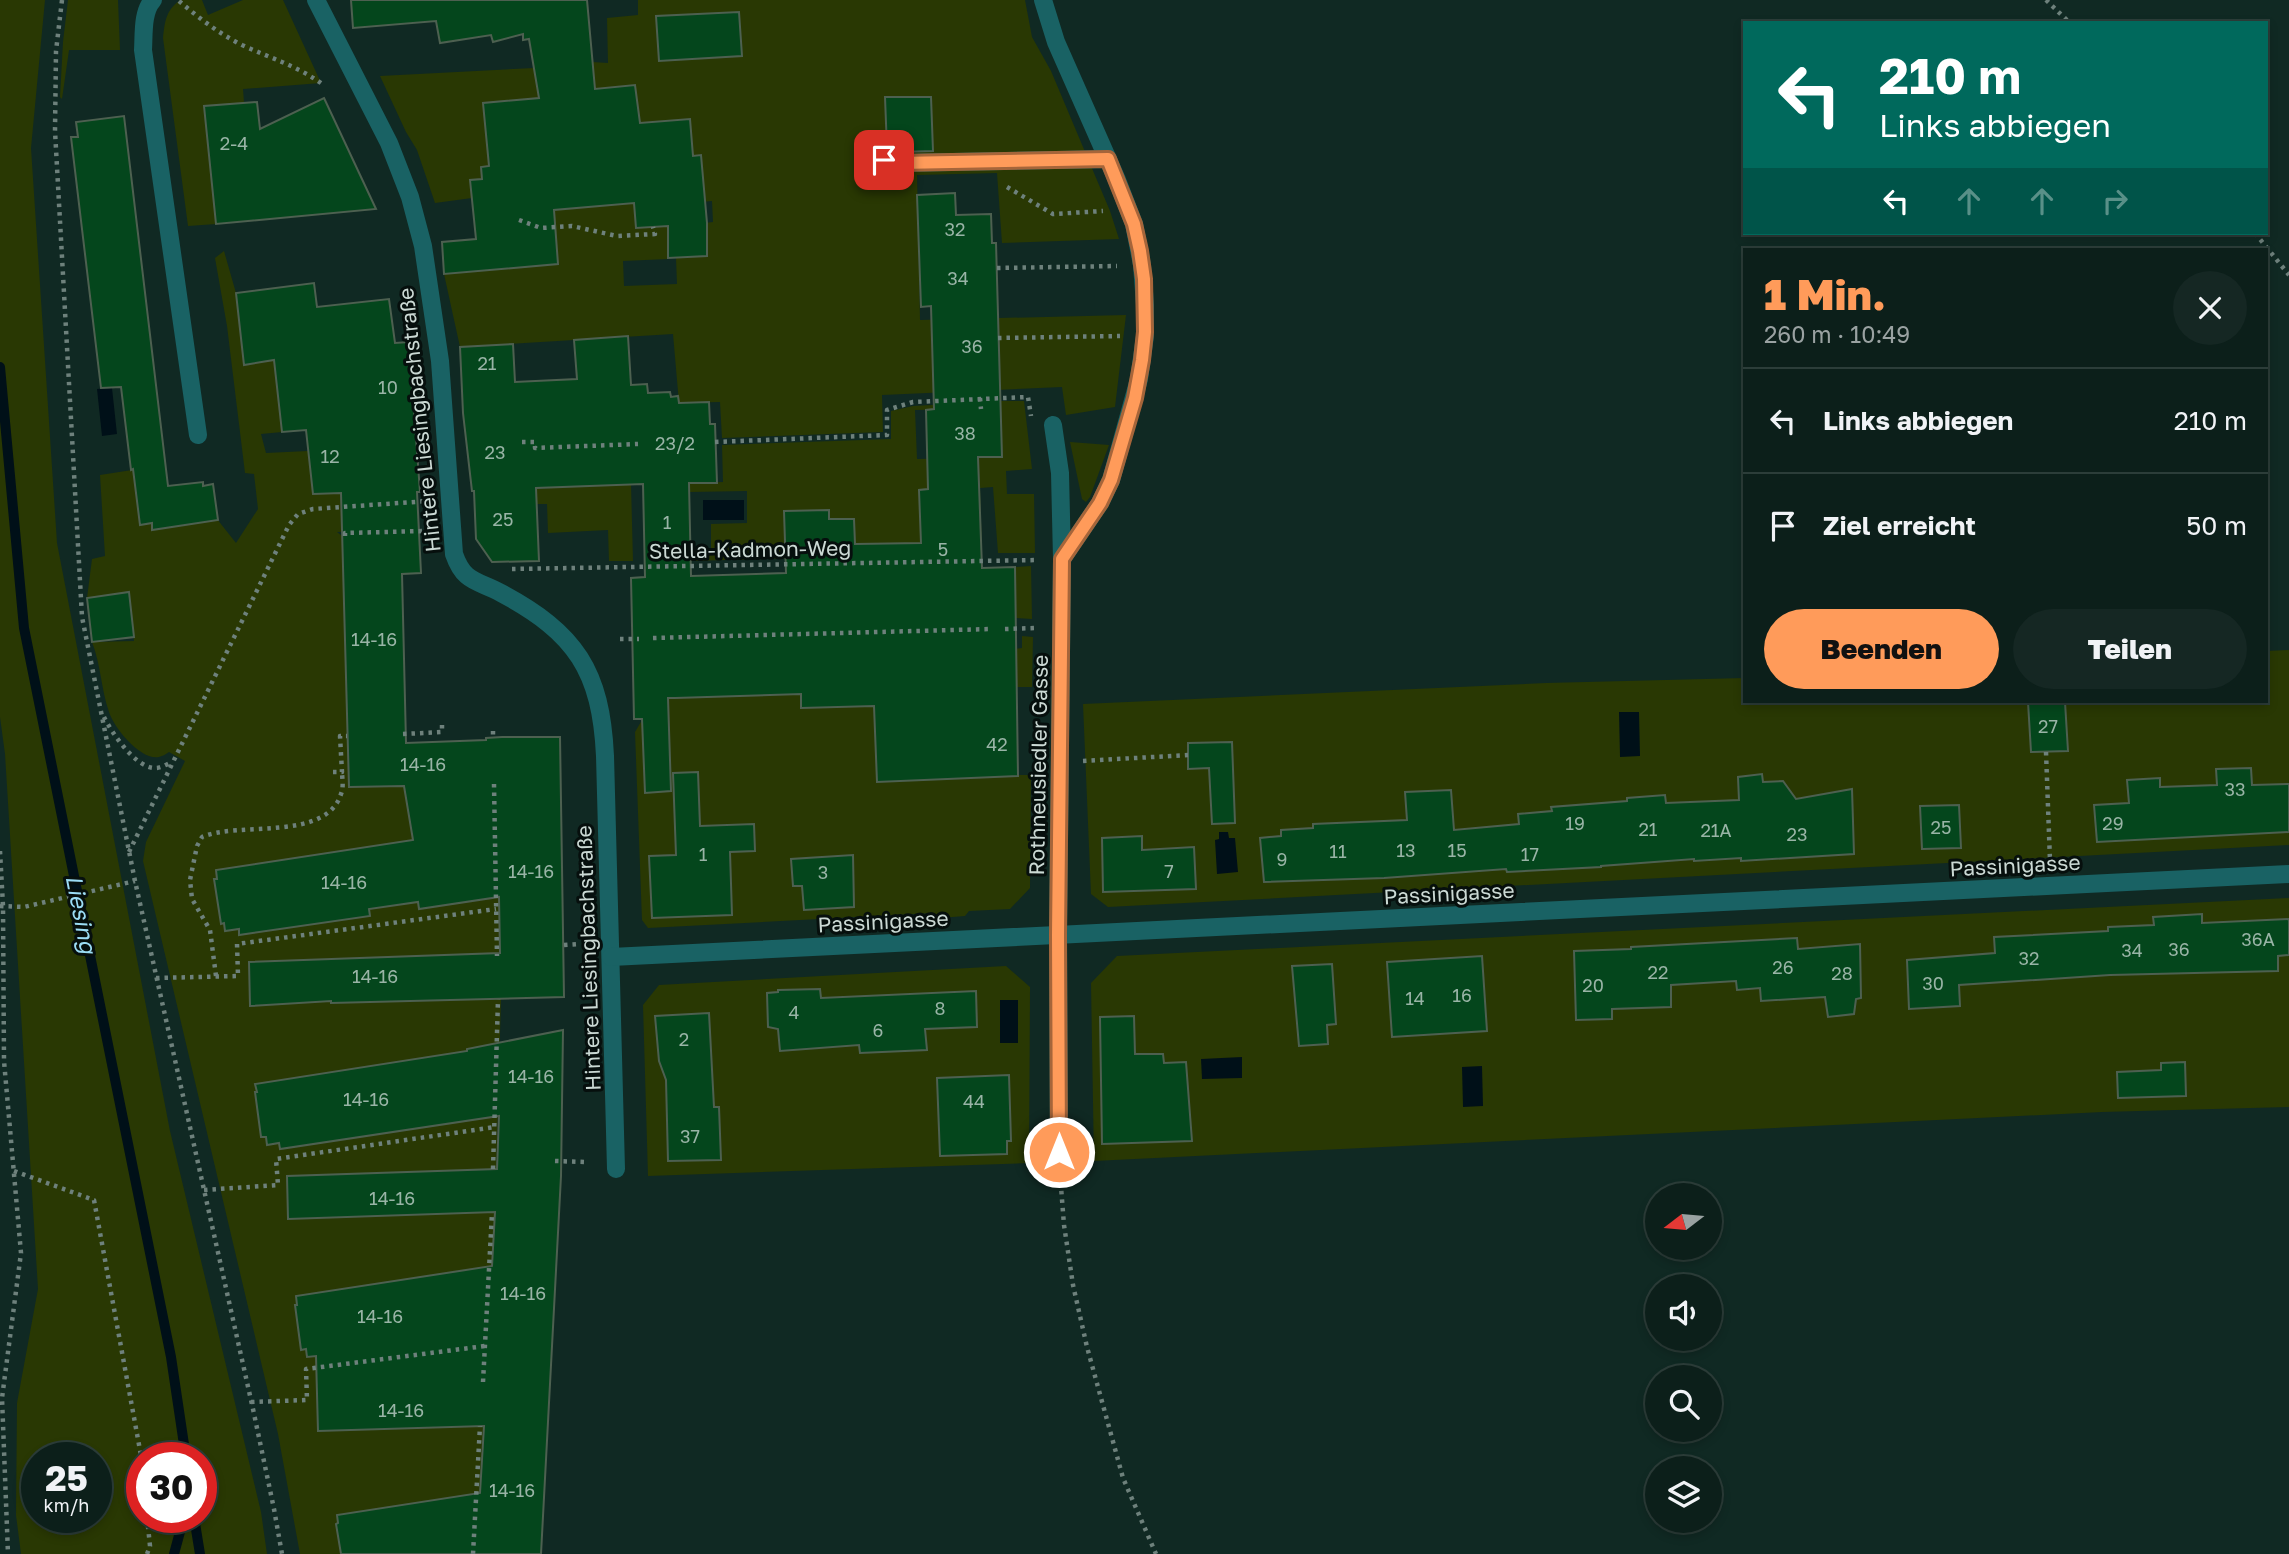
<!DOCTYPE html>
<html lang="de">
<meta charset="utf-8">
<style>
:root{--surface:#0c1f1a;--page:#152723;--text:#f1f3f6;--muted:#9aa2a2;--line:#2c3d39;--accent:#ff9b5a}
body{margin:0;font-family:"Golos Text",sans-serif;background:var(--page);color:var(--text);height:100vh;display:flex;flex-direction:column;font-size:26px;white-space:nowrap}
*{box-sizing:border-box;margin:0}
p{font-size:23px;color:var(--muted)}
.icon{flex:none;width:38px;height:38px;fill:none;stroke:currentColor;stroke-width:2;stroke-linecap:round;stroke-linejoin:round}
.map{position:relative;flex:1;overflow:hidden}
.details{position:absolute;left:1743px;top:248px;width:525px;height:455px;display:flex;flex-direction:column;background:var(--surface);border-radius:0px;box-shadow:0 4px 10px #0003,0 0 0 2px var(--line)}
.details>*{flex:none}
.top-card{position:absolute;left:1743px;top:21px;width:525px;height:214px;border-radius:0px;box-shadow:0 4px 10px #0003,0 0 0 2px var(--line);background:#00695c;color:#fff;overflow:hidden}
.needle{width:46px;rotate:254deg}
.fabs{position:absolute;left:1645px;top:1183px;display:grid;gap:14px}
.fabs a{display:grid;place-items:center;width:77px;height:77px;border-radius:50%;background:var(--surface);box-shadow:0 4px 10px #0003,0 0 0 2px var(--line);font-size:35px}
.speed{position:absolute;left:21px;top:1442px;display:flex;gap:14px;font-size:35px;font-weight:700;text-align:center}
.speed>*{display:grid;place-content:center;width:91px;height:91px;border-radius:50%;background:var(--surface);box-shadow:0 4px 10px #0003,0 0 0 2px var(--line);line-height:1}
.speed small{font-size:18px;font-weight:400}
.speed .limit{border:10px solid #d22;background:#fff;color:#111}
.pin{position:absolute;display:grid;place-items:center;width:60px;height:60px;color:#fff;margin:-30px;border-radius:14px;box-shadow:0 4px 10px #0006}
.me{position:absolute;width:77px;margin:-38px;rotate:0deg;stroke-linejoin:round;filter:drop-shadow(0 0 5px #0008)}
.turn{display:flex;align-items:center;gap:24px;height:147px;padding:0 21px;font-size:32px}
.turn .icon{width:91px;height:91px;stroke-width:2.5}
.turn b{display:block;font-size:49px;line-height:60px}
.lanes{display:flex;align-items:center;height:66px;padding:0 21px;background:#0003;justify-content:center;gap:35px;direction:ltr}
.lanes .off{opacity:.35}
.round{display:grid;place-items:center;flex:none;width:74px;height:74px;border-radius:37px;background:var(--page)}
.headline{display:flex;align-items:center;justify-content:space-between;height:119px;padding:0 21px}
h1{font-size:42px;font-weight:800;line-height:52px;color:var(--accent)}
.primary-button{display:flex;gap:14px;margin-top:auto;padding:14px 21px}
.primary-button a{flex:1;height:80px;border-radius:42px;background:var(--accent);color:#111;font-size:28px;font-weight:800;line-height:80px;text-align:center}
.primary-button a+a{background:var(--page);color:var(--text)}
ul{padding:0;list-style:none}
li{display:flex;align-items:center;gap:21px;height:105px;padding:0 21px;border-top:2px solid var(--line)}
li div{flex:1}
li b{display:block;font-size:26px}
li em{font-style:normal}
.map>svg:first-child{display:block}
</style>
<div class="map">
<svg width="2289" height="1554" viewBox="0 0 2289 1554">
<rect width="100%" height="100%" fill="#102923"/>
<!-- green -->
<g fill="#293803" fill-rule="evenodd">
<path d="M0,0H45L31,148L57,543L170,1131L261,1512L267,1554H21L16,1515L17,1403L38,1289L5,754L0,717ZM37,1458H96V1517H37ZM142,1458H201V1517H142Z"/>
<polygon points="68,0 118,0 120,50 69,50 62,99 60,97 63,42"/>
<path d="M180,0H202L208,15L243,0H283L321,83L243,89L244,103L204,106L216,224L188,226L163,38C165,20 166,11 180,0Z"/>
<path d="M638,0H1025L1032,37L1051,71L1110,211L1119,239L1002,243L997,173L917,175L920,320L1126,315L1115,407L1066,415L1062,387L882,395L883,432L722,438L720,402L679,403L673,334L460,347L444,274L558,264L556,233L521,236L549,211L610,205L605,155L481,167L482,179L470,181L472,198L435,203L417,150L406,132L380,76L534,68L555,99H530L483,103L485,125L621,112L595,91L592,62L608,63L607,18L638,15ZM690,119L693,156H701L703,182L701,202L712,201L713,222L705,223L707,256L676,258L677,284L624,286L623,261L668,259V226L636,227L634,205L646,204L640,123Z"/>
<path d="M224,251L236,293L244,365L326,353L276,372L282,432L261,434L266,453L308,451L314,494H418V528L337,532L342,536L349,787L498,784L501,999L495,1212L477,1554H300L278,1434L143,861L146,842L185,761L169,752C166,754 163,756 159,757C141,761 114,728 109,712C101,689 101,665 92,642L134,641L129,593L87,598L92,559L105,556L100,475L145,468L136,495L140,524L152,523L153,529L217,519L236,543L258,509L254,474L245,473L227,326L215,258Z"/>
<polygon points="994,401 1024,401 1032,469 1006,471 1007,494 1034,494 1035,553 998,553 993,487 980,488 982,553 690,561 690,552 711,551 711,524 747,523 747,491 689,492 688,483 723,482 722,445 891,439 891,411 913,406 968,403 968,409 915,410 917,459 1001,457"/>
<polygon points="1070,442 1109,445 1090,497 1086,502 1082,499"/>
<polygon points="631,484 633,561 609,561 608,530 548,533 547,504 531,504 531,489"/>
<polygon points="1031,566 1032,619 1015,618 1015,567"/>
<polygon points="1022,636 1033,637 1032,687 1016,687 1018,775 1031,775 1030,888 1010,909 969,911 965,916 940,918 934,913 648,928 642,920 635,732 655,698 793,694 793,674 852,706 868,706 1015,649 1022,648"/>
<polygon points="2289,650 2289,845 1108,907 1091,894 1083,704 1546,683 1745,678 1745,702 2266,702 2266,651"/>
<polygon points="2289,898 2289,1107 2102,1112 1094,1161 1091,983 1117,956"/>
<polygon points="1006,966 1030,987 1029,1163 648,1176 643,1005 659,985"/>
</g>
<!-- water -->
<g fill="#001018">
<polygon points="112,388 117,434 102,436 97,389"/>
<rect x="703" y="500" width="41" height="20"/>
<polygon points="1619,712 1639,712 1640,756 1620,757"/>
<polygon points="1219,832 1228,832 1229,838 1235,838 1238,872 1217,874 1215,840 1219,839"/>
<rect x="1000" y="1000" width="18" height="43"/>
<polygon points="1242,1057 1242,1078 1202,1079 1201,1059"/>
<polygon points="1482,1066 1483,1106 1463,1107 1462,1067"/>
</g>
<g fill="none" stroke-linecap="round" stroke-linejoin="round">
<!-- stream -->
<g stroke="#001018" stroke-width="10">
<polyline points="0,367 24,628 171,1357 186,1458"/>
<polyline points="194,1517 200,1554"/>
<polyline points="174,1554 184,1517"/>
</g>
</g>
<!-- building -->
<g fill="#04461c" stroke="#4d6050" stroke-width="2">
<polygon points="351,0 587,0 595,89 635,85 640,123 690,119 693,156 701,155 707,223 707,256 668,258 668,226 636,228 634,203 554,210 558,264 444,274 442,242 476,239 470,180 482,179 481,167 489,166 483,103 539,98 529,39 523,40 523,34 493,42 491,35 440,43 436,21 353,28"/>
<polygon points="739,12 742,56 659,61 656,16"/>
<polygon points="885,97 931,97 933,151 900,152 887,149"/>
<polygon points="324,98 376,209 216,224 204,106 257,102 260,129"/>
<polygon points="124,116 168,486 203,482 203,486 213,484 218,520 152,530 152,523 140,525 133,469 131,470 121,387 101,388 71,137 78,137 76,122"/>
<polygon points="955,193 956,215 991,214 992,243 996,243 1002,457 978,457 982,568 1015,567 1018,776 877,782 874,706 801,708 801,694 675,698 668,698 671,791 645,793 642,719 634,719 631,578 645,577 643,484 536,488 539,561 492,562 476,539 474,491 472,491 463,413 460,347 513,344 515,382 577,379 574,340 628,336 631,385 647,384 648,393 670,392 671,397 678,396 679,403 709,402 710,424 715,424 717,483 689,483 691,576 786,573 784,511 829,510 829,519 854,519 855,544 921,543 919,490 928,489 926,410 934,409 931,306 921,307 917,195"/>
<polygon points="314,283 317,307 389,299 395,343 409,342 420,492 417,492 421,573 402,574 406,743 486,740 486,738 502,737 560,737 564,997 331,1003 331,1001 250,1006 249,962 500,953 499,897 419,909 418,902 369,909 370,916 239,935 239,929 225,931 224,923 221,924 214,879 217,879 216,870 413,840 404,786 349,787 341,493 313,494 306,430 282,432 274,360 244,365 236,293"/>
<polygon points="129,592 134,637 92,642 87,598"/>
<polygon points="2028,702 2065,702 2068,751 2031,752"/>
<polygon points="1232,742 1235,823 1212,824 1209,768 1188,769 1188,743"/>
<polygon points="2251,768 2252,785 2289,784 2289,832 2097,842 2094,805 2129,803 2127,780 2160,778 2160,787 2217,785 2216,769"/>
<polygon points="698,772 700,826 754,824 755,851 730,852 732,915 652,918 649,856 676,855 673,773"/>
<polygon points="1762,774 1763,782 1783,781 1796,799 1852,789 1854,854 1741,861 1741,858 1694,861 1694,859 1601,866 1601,867 1507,872 1506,869 1384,878 1264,882 1260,838 1281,836 1281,830 1313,828 1313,824 1407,820 1405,792 1451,790 1454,830 1519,824 1518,814 1552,811 1551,807 1627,801 1627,798 1665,795 1666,803 1739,800 1738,777"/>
<polygon points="1959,805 1961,848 1922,849 1920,806"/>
<polygon points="1142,836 1142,850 1194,847 1196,889 1103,892 1102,838"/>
<polygon points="853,855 854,907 804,910 802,886 793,886 791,859"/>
<polygon points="2202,914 2202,923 2289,919 2289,955 2278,956 2278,971 2110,975 1959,985 1960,1006 1909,1009 1907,960 1995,953 1994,937 2108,931 2108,927 2154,925 2153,917"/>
<polygon points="1797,938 1798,949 1860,944 1861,998 1856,999 1854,1014 1828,1017 1825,997 1761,1001 1760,988 1737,990 1736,981 1671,985 1671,1007 1612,1009 1612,1019 1576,1020 1574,951 1631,949 1631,947"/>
<polygon points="1482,956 1487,1031 1392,1037 1387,962"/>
<polygon points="1332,964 1336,1024 1327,1025 1328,1044 1299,1046 1292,966"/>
<polygon points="820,989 821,998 976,991 977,1027 925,1029 927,1050 860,1053 859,1045 780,1051 778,1029 768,1027 767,993 778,992 778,990"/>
<polygon points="709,1013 714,1107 719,1107 721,1160 668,1161 666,1080 659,1061 655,1016"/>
<polygon points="1134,1016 1135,1054 1163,1054 1164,1063 1186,1062 1192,1141 1102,1144 1100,1017"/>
<polygon points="563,1030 561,1176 541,1554 341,1554 336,1524 338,1523 337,1515 480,1493 484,1426 318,1431 316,1356 307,1357 306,1349 301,1350 295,1305 297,1305 296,1296 492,1266 495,1212 288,1219 287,1176 497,1169 499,1116 280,1149 279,1143 267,1145 266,1137 261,1137 255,1092 257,1092 255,1084 467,1051 467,1049"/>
<polygon points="2185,1062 2186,1096 2118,1098 2117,1072 2161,1070 2161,1063"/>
<polygon points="1009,1075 1011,1141 1007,1141 1007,1154 940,1156 937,1078"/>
</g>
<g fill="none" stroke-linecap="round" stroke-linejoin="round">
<!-- path -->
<g stroke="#6e817c" stroke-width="4.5" stroke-dasharray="3.5 5" stroke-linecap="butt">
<polyline points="62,0 56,51 55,131 82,617 135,881 253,1409 274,1509 282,1554"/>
<polyline points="2046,0 2070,23"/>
<path d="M179,1C199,18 218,33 242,45C270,58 295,65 321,83"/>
<polyline points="1007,187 1053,214 1103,211"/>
<polyline points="519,220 541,228 572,226 617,236 655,234 653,227"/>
<polyline points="2255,233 2289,275"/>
<polyline points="997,268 1117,266"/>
<polyline points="998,338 1120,336"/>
<polyline points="980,398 981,409"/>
<polyline points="522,442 535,442 535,448 638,444"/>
<polyline points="715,442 887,435 887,410 913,402 1028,397 1031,416"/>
<polyline points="345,536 345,533 424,531"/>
<polyline points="512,569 1038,560"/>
<polyline points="1005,629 1035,628"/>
<polyline points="653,638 991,629"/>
<polyline points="620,639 639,639"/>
<path d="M104,717C112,733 136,769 156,768C161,768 167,764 172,762"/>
<polyline points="493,731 493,738"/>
<polyline points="403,734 442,732 442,720"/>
<polyline points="2046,752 2050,861"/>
<polyline points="1083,761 1188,755"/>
<polyline points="333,772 342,772 340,736 347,736"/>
<polyline points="494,784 497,956"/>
<polyline points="0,851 3,906 4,1061 21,1253 2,1398 8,1554"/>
<polyline points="129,852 289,525 298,514 313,509 428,501"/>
<polyline points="0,906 24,907 135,881"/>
<polyline points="564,945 579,944"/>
<path d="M216,976L210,930L192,899L190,880L197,846L202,837C238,821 326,842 341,794C344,787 342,778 342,772"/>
<polyline points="156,978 238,976 237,944 496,909"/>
<polyline points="555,1161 585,1162"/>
<polyline points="493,1169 498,999"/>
<polyline points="14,1171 94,1200 142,1461"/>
<polyline points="1060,1174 1064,1225 1073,1285 1087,1347 1123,1478 1156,1554"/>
<polyline points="204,1190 278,1185 276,1159 495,1127"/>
<polyline points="483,1382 492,1213"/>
<polyline points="251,1402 307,1400 306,1369 485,1346"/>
<polyline points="147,1554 150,1546 147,1517"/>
<polyline points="473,1554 480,1426"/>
</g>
<!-- minor -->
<g stroke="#196264" stroke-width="18">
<path d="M153,0C142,12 144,34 143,50L198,435"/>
<path d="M316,0L389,143L410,197L423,246L440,361L454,554C464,583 477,580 501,593C576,633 601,671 605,756L616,1169"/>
<polyline points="1043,0 1056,42 1117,180 1134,224 1142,265 1145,305 1145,336 1139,379 1111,480 1100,503 1062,559 1058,935 1059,1152"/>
<polyline points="884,160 899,163 1108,159"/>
<polyline points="1053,425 1060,473 1062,559"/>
<polyline points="611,957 2289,874"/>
</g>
</g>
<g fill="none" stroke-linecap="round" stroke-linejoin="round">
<!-- route casing -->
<g stroke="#a6653a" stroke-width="18">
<polyline id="route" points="884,160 899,163 1108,159 1134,224 1140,251 1144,279 1145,332 1142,360 1135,398 1111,480 1100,503 1062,559 1058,935 1059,1152"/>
</g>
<!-- route -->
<use href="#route" stroke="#ff9b5a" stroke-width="12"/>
</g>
<g text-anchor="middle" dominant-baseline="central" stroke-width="6" stroke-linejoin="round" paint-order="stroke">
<!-- number labels -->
<g font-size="18" fill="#99b4a6">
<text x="234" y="143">2-4</text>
<text x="955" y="229">32</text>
<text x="958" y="278">34</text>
<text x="972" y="346">36</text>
<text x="487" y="363">21</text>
<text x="388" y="387">10</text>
<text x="965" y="433">38</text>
<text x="675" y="443">23/2</text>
<text x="495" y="452">23</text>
<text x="330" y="456">12</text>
<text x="503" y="519">25</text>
<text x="667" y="522">1</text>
<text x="943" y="549">5</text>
<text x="374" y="639">14-16</text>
<text x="2048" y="726">27</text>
<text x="997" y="744">42</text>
<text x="423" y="764">14-16</text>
<text x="2235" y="789">33</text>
<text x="1575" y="823">19</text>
<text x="2113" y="823">29</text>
<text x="1941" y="827">25</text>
<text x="1648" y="829">21</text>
<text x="1716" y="830">21A</text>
<text x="1797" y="834">23</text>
<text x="1406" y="850">13</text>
<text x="1457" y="850">15</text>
<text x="1338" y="851">11</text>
<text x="703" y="854">1</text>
<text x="1530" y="854">17</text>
<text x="1282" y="859">9</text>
<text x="531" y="871">14-16</text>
<text x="1169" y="871">7</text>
<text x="823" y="872">3</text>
<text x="344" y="882">14-16</text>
<text x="2258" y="939">36A</text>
<text x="2179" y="949">36</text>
<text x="2132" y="950">34</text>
<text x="2029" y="958">32</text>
<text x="1783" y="967">26</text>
<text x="1658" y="972">22</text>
<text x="1842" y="973">28</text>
<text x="375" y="976">14-16</text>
<text x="1933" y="983">30</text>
<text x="1593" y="985">20</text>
<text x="1462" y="995">16</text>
<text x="1415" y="998">14</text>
<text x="940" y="1008">8</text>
<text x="794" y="1012">4</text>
<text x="878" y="1030">6</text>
<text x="684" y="1039">2</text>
<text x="531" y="1076">14-16</text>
<text x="366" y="1099">14-16</text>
<text x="974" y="1101">44</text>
<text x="690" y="1136">37</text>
<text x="392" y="1198">14-16</text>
<text x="523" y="1293">14-16</text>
<text x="380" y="1316">14-16</text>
<text x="401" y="1410">14-16</text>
<text x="512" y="1490">14-16</text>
</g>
<!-- street labels -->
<g font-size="21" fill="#cbd9d4" stroke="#060f0d">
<text transform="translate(419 420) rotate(-96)">Hintere Liesingbachstraße</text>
<text transform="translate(750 549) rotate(-1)">Stella-Kadmon-Weg</text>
<text transform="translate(1038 765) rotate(-89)">Rothneusiedler Gasse</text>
<text transform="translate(2015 865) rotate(-3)">Passinigasse</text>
<text transform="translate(1449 893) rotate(-3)">Passinigasse</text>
<text transform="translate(883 921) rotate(-3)">Passinigasse</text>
<text transform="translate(588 958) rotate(-92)">Hintere Liesingbachstraße</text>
</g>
<!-- water labels -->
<g font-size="23" font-style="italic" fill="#9bddf5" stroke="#060f0d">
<text transform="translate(82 914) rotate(79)">Liesing</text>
</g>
</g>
</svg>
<div class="fabs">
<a><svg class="needle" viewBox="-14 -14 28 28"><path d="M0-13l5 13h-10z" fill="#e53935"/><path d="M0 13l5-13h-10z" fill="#9aa2a2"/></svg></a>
<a><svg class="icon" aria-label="sound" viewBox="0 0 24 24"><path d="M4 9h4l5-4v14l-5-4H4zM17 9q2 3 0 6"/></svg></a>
<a><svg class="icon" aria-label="search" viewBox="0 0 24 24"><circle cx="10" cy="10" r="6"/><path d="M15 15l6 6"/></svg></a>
<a><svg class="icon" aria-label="layers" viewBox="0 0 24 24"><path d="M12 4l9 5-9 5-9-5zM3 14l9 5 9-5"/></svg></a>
</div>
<div class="speed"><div>25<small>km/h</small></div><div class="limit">30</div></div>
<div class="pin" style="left:884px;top:160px;background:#d93025"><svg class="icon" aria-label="arrive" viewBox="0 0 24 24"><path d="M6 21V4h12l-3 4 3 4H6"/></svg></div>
<svg class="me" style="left:1059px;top:1152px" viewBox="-20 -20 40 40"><circle r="17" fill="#ff9b5a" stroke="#fff" stroke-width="3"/><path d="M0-11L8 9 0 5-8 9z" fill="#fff"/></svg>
<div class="top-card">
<div class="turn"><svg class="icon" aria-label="left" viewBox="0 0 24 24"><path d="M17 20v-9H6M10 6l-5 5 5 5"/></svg><div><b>210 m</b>Links abbiegen</div></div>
<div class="lanes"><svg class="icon" aria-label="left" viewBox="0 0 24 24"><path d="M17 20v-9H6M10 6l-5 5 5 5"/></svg><svg class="icon off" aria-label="ahead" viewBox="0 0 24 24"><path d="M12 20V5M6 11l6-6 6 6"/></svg><svg class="icon off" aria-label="ahead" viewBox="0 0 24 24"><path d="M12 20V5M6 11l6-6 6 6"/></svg><svg class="icon off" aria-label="right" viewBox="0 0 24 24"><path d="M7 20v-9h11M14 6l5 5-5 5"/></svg></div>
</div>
<section class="details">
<div class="headline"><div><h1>1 Min.</h1><p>260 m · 10:49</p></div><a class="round"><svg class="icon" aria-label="close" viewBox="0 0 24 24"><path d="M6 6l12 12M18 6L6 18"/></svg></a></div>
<ul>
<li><svg class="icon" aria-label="left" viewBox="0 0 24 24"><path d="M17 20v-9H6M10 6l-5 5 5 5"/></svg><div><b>Links abbiegen</b></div><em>210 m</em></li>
<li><svg class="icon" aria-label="arrive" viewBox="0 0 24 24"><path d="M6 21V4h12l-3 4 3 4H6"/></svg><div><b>Ziel erreicht</b></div><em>50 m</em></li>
</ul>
<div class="primary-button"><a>Beenden</a><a>Teilen</a></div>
</section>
</div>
